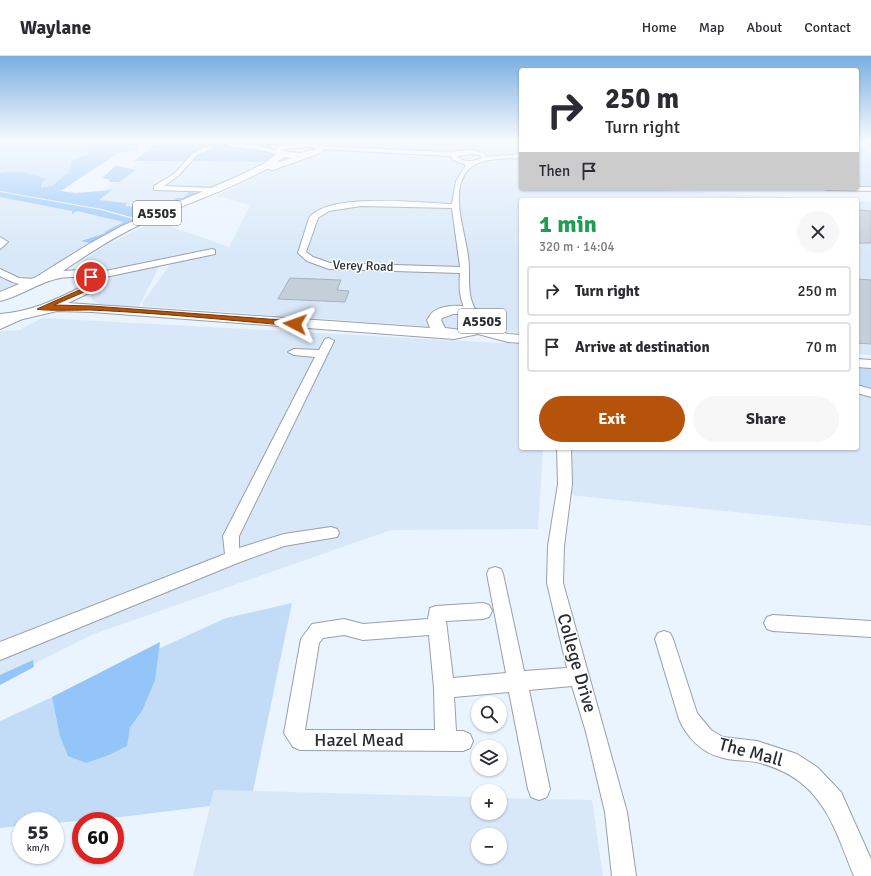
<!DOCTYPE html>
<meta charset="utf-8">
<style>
:root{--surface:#fff;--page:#f7f7f7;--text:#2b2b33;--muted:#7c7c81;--line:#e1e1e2;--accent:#b45309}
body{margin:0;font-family:Signika,sans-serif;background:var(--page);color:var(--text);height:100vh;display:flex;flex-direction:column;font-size:15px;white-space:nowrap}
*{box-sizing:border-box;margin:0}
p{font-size:13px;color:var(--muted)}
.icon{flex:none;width:22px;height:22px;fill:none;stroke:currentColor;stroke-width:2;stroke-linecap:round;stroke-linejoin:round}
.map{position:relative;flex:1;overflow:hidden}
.drawer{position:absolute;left:519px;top:142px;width:340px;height:252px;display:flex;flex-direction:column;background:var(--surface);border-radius:4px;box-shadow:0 1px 3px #0004}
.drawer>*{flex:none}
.banner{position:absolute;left:519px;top:12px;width:340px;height:122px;border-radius:4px;box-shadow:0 1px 3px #0004;background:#fff;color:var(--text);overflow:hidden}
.controls{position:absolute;left:471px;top:640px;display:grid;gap:8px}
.controls a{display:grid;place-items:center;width:36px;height:36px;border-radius:50%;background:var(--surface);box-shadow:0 1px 3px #0004;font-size:20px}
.speed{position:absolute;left:12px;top:756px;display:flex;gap:8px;font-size:20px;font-weight:700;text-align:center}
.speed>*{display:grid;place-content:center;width:52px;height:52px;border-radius:50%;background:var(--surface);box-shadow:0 1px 3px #0004;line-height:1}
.speed small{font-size:10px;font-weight:400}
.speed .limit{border:6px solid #d22;background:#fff;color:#111}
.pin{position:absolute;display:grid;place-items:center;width:34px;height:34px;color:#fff;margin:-17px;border:2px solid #fff;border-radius:50%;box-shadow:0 1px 4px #0007}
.me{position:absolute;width:44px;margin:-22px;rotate:274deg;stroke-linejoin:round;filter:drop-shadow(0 0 3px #0008)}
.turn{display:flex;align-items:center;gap:14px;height:84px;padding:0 20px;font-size:18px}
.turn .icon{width:52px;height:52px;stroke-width:2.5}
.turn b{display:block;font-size:28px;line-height:34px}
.then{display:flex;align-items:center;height:38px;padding:0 20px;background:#0003;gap:8px;font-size:15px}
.round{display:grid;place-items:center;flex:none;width:42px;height:42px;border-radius:21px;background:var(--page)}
.summary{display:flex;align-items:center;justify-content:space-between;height:68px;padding:0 20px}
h1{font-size:24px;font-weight:700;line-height:30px;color:#1e9e55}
.cta{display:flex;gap:8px;margin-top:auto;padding:8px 20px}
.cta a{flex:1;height:46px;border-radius:24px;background:var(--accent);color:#fff;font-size:16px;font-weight:700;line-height:46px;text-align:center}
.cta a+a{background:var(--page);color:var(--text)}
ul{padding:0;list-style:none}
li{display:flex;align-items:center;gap:12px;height:50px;margin:0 8px 6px;padding:0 12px;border:2px solid var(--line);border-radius:4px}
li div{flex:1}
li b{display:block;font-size:15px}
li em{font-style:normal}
header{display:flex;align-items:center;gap:24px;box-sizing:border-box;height:56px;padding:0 20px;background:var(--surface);border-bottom:1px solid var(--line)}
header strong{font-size:19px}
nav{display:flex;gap:22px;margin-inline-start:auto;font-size:14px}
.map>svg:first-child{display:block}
</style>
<header>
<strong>Waylane</strong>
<nav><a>Home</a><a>Map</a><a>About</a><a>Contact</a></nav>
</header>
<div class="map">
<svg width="871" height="820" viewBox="0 0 871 820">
<rect width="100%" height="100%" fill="#eaf4ff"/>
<!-- built -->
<g fill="#d8e8f8" fill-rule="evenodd">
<polygon points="322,85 521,85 521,132 627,132 833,144 693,144 691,141 692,144 521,144 521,277 143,250 143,246 171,207 159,211 138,252 104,250 93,245 90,240 99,225 98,217 81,211 83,204 106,189 155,165 229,191 250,149 216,140 275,112 322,98 331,89"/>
<polygon points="140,106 265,107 150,158 93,144"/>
<polygon points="0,137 130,164 34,222 0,237"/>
<polygon points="857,145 871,146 871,299 857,298"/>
<polygon points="42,262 521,288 521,392 543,392 538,473 391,474 94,578 0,625 0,275 19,274"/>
<polygon points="857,336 871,339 871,470 569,439 567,392 857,392"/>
<path d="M214,734L478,741V757H500V742L592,744L603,820H193ZM478,779H500V801H478Z"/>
</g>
<!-- green -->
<g fill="#c2dcf8">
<polygon points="0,85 136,85 51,140 0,131"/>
<polygon points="857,92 864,93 871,98 871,132 857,132"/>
<polygon points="857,311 871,312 871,332 857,329"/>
<polygon points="292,547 253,735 214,734 210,750 130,760 55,767 55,765 21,765 21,770 0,772 0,665 226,562"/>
</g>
<!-- forest -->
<g fill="#94c5f8">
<path d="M110,85H142L137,88L139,89L137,91L139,94L118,97L61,135L75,137L112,134L99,144L127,147L125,150L159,152L164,147H171L177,142H183L189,136L198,138L167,151L161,152L163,153L138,163L102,153L0,135V117C17,114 29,117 46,123L41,128V132L52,130L68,117L72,104L88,99V91Z"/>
<polygon points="160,85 286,85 281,90 264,91 276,99 266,106 134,105 155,89 160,89 160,88 158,88"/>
<polygon points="115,110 119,110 136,114 119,126 110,126 108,123 102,122"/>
<polygon points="0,136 101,154 136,164 91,187 81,185 106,177 104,176 124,166 77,155 72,158 72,155 0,141"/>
<polygon points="160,586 155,624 142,655 130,671 127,690 109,699 86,707 68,700 60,680 52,641"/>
<polygon points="33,604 34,611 0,629 0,619"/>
</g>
<!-- building -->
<g fill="#c5cfda" stroke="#a9b2bd">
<polygon points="857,154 871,155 871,187 857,187"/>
<polygon points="290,222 341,224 337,234 349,235 345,246 278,243"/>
<polygon points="857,223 871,224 871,288 857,287"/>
</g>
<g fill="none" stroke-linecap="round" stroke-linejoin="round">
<!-- minor casing -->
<g stroke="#97a0ab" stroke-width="2">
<g id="minor">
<polygon points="229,87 262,90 282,97 279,99 261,94 227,90 227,88"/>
<polygon points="210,90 215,91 197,99 178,120 164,130 215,132 219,134 218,136 154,134 154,130 174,118 193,97"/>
<path d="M317,90L449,96L471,94L484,97L487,101L521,98V102C505,103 480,101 468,114C449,135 465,175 468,200C471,219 465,239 477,256L476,258H468C459,245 459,232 460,217L329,213L307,205L298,197L309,162C328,136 421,147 452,148L456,125L466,109L453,104L451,100L319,93L317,92ZM471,98L480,99L482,102C474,106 463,107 457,100ZM361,150L452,152L460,211L330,207L313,201L306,196L318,162L329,155Z"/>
<polygon points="857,131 871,131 871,135 827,134 823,132 857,132"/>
<polygon points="0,181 8,186 0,193"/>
<polygon points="212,193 215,194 215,198 91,224 86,221 91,218"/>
<path d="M0,213L19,222L35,223L40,226C31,235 9,225 0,220Z"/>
<polygon points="25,255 29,256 30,258 29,260 0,273 0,266"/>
<polygon points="329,282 334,285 239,480 239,492 284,478 331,471 337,473 339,477 337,481 284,490 240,506 0,604 0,586 225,498 223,480 315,301 294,299 288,296 294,293 319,294 325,283"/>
<polygon points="857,329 871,333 871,341 857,337"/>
<path d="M557,392H571L572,428L564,490L563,527L627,756L636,820H612L605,756L586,676L572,630L529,634L550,733L547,741L539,744L531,741L528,733L509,636L454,641L456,675H463L470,678L473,685L470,692L463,695L300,694L293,691L284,677L301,583L312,568L344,563L363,568L428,563L430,552L436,550L483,547L489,549L492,555L489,561L483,563L446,565L453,622L506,617L487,518L489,513L495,511L501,513L503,518L524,615L567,612L547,527L548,490L558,428ZM344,579L363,584L429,579L434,632L435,674H305L319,587L323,582Z"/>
<polygon points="773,559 871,565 871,581 773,575 767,573 764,567 767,561"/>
<path d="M664,575L670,577L673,583L697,657L711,674L723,681L757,685L797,698L817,711L841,736L871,803V820H854C840,787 830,749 800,726C787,716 772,710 756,706C744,704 731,705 720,701C702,697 686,680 679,663L655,583L658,577Z"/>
</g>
</g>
<!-- major casing -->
<g stroke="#97a0ab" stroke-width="2">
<g id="major">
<path d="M285,85H294L291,88L311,87L322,89L324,94L318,98L273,114L267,113C227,135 184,148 144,167C115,180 89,197 63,215L80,214L95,218L97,221L93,235L68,247L430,272L427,264C429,262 430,258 433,256C446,246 478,248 488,262L486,272L508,278L521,279V287L508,286L478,278L454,283L92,256L57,255L23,263L0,266V258C30,256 56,244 83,230L85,223C53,214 29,238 0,245V236L36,221L89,188L122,170L236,121L263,108L275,99L276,93ZM311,91L316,93L300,97L283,95L285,93ZM283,101L291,102L276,107ZM453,258H466L474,263V269L462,274L445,272L441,264L442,262Z"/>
<polygon points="857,303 871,304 871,312 857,311"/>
</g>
</g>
<!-- minor -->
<use href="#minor" fill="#fff" fill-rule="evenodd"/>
<!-- major -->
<use href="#major" fill="#fff" fill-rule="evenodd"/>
</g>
<!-- sky -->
<linearGradient id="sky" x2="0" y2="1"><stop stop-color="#7aaee1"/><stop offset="0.42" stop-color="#f6faff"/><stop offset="1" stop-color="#f6faff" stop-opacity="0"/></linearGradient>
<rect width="871" height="200" fill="url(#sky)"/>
<!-- route -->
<path fill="#b45309" stroke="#753606" d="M91,219L94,221L91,233L54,249L92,250L295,265L298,268L295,270C227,264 159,257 91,254C83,254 40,255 37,253L86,231L88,221Z"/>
<g text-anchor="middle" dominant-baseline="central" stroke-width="3" stroke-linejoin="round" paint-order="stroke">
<!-- far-street labels -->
<g font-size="13" fill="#292d31" stroke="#fff">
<text transform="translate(363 210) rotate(2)">Verey Road</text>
</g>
<!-- shield labels -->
<g fill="#fff" stroke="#696c6f" stroke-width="1">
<rect x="133" y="145" width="48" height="24" rx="3"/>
<rect x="458" y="253" width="48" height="24" rx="3"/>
</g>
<g font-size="14" font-weight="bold" fill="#292d31">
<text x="157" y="157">A5505</text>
<text x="482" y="265">A5505</text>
</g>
<!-- near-street labels -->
<g font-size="18" fill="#292d31" stroke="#fff">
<text transform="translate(577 607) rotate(74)">College Drive</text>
<text x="359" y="684">Hazel Mead</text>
<text transform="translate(751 696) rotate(15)">The Mall</text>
</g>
</g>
</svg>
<div class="controls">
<a><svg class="icon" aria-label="search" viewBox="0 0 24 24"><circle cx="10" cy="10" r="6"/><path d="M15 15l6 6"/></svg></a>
<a><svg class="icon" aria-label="layers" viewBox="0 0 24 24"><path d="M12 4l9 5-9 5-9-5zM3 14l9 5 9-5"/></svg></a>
<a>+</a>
<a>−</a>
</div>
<div class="speed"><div>55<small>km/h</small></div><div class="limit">60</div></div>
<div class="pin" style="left:91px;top:221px;background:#d93025"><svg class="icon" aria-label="arrive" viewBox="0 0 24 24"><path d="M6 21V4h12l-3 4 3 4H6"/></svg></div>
<svg class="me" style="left:295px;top:268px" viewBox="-20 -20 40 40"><path d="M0-17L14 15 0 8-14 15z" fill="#b45309" stroke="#fff" stroke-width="4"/></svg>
<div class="banner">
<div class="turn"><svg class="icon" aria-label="right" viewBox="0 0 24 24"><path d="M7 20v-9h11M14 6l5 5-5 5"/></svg><div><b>250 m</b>Turn right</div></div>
<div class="then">Then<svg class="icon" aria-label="arrive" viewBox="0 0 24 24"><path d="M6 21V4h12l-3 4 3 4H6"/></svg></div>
</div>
<section class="drawer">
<div class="summary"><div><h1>1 min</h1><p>320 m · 14:04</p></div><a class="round"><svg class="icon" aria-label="close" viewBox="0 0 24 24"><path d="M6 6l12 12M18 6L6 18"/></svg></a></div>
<ul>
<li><svg class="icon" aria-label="right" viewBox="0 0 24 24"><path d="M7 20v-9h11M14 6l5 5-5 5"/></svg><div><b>Turn right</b></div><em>250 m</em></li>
<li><svg class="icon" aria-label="arrive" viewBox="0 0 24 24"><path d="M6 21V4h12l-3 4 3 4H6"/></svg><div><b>Arrive at destination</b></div><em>70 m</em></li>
</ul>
<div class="cta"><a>Exit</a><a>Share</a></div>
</section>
</div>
